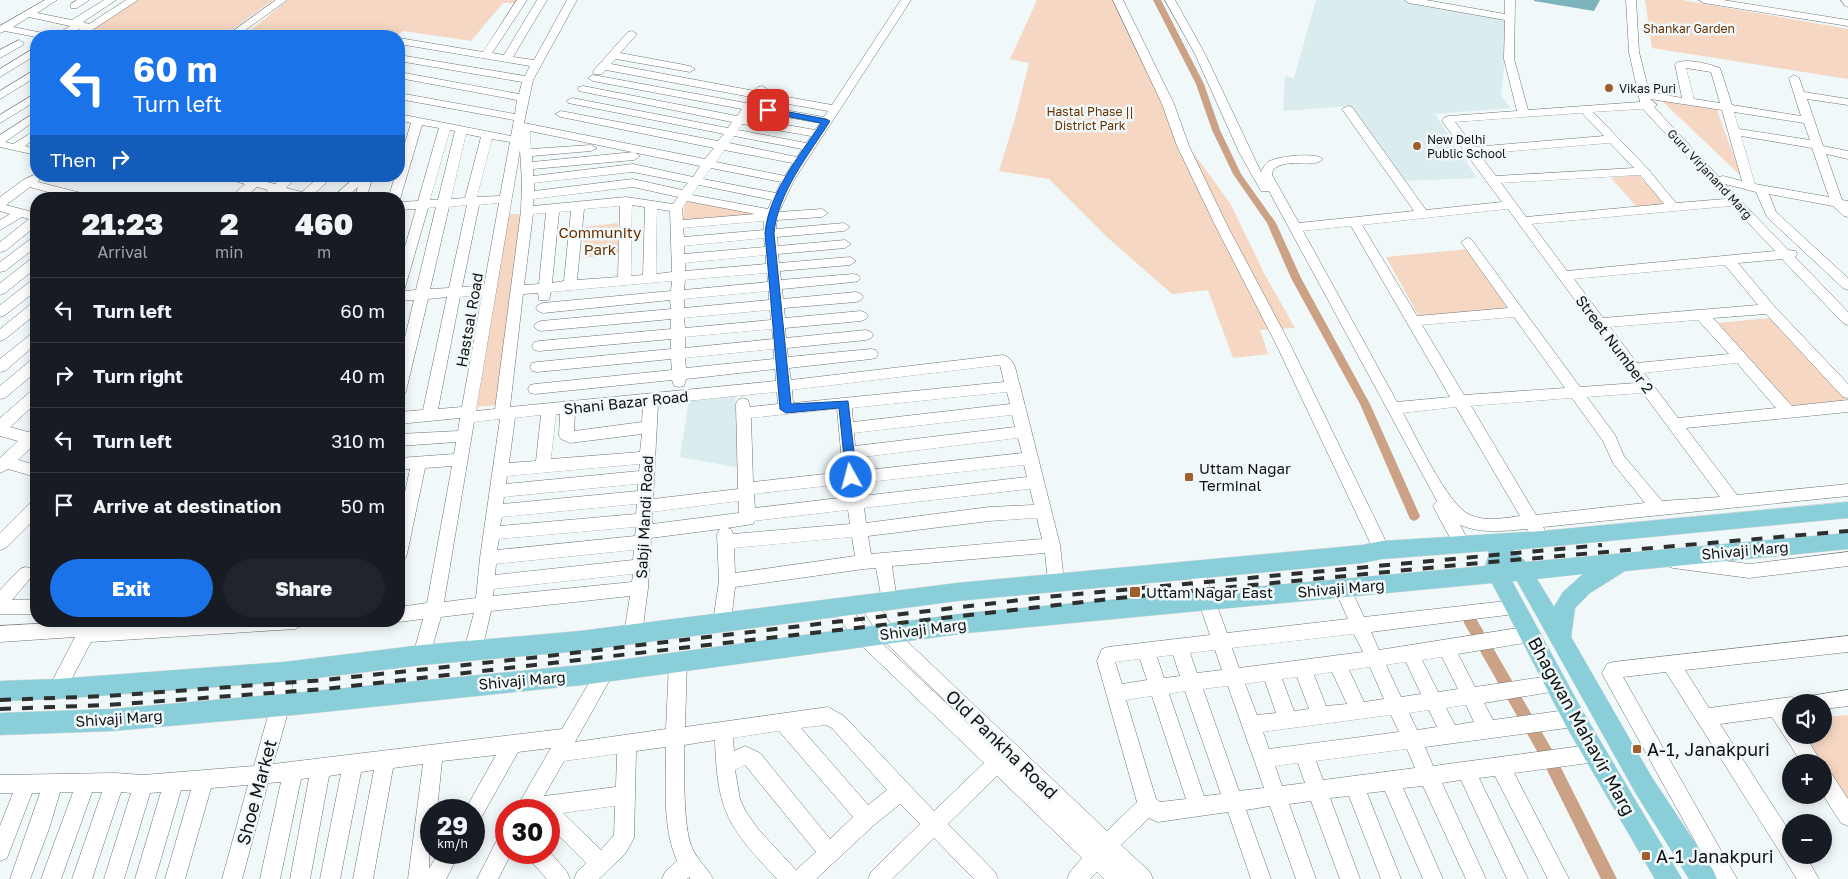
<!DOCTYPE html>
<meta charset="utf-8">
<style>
:root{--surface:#171b24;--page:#20242c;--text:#f1f3f6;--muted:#9ea1a6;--line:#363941;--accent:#1a73e8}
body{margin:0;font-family:"Golos Text",sans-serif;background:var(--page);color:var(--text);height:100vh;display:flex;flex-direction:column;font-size:19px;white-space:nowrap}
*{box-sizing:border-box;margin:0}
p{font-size:16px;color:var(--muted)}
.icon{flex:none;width:28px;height:28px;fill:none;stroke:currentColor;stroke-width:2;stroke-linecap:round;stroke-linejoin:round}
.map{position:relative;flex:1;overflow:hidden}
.panel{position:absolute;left:30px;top:192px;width:375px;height:435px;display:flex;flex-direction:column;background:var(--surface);border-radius:20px;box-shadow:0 2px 12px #0003}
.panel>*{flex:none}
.top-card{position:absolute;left:30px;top:30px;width:375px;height:152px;border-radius:20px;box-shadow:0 2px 12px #0003;background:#1a73e8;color:#fff;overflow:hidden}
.tools{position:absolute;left:1782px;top:694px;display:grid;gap:10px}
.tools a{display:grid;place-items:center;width:50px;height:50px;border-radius:50%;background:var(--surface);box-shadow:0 2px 12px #0003;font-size:25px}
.speed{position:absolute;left:420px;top:799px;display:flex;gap:10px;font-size:25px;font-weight:700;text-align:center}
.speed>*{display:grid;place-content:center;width:65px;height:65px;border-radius:50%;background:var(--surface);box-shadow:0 2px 12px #0003;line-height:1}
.speed small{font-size:12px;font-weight:400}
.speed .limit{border:8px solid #d22;background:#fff;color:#111}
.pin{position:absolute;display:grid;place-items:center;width:42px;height:42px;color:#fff;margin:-21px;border-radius:10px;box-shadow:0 2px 8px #0006}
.me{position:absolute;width:55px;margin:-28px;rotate:353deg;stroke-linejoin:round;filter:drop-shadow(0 0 4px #0008)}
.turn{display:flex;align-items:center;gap:18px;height:105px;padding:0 20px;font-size:22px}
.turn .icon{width:65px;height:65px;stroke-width:2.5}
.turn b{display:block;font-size:35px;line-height:42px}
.then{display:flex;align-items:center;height:48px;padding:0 20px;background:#0003;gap:10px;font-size:19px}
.eta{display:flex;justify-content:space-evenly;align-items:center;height:85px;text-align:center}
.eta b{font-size:30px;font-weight:800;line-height:35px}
.cta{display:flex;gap:10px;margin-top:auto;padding:10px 20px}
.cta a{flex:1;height:58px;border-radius:30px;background:var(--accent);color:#fff;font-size:20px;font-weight:800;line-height:58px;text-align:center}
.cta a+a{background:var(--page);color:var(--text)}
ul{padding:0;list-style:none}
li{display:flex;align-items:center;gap:15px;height:65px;padding:0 20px;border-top:1px solid var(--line)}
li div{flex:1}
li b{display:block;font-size:19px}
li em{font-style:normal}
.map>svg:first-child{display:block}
</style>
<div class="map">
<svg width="1848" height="879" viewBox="0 0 1848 879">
<rect width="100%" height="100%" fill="#f1f8f9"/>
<!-- built -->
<g fill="#dbecef">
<polygon points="1316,0 1400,0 1506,18 1504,69 1501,96 1511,108 1435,114 1477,178 1403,181 1351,106 1283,111 1285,76 1294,78"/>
<polygon points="735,396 740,468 680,457 689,400"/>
</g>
<!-- green -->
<g fill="#f6d7c3">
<polygon points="133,0 273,0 224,36 79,36"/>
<polygon points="288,0 519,0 517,3 503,3 471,41 403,31 396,36 243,36"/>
<polygon points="1037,0 1112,0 1156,84 1170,121 1230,203 1265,275 1295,328 1260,330 1268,354 1233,358 1208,290 1172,294 1108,238 1049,179 999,171 1015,119 1029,63 1010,59"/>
<polygon points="1645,0 1682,0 1848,29 1848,79 1652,48"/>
<polygon points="1662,101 1717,110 1741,176"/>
<polygon points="1638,175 1666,205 1637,207 1611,178"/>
<polygon points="685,200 760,215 683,222"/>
<polygon points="509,214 527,214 499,405 475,407"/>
<polygon points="618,223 618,254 583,258 584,227"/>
<polygon points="1468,249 1511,314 1421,320 1386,257"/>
<polygon points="1770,318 1848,402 1792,408 1718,323"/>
<polygon points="1848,715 1848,820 1824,782 1824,762 1811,762 1794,735 1824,735 1824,717"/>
</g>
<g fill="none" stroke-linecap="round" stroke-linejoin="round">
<!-- canal -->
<g fill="#cca286" fill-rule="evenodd">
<polygon points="1153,0 1161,0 1204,84 1220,130 1241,174 1276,223 1301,278 1370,404 1420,516 1418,519 1414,521 1410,519 1360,404 1291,278 1267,223 1233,174 1212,130 1196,84"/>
<polygon points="1469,613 1474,615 1551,748 1617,879 1601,879 1541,758 1464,623 1463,619 1464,615"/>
</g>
<!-- minor casing -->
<g stroke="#6d7475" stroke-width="1">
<g id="minor">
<polygon points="45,0 57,0 37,13 72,20 104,0 116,0 83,22 89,24 126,0 138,0 83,36 71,36 81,28 66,36 54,36 70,26 29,17 13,27 48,34 49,36 36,37 5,31 0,33 0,26"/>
<polygon points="77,0 89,0 77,8 71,8 71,4"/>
<polygon points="276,0 287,0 237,36 226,36"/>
<path d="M517,0H527L492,53L504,55L537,0H547L513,57L534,60L567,0H577L533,80L524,123L705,159L714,148L561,117L555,114L561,111L718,141L724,134L568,103L566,101L572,98L728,128L732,122L579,91L578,89L579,87L583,86L737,116L742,109L593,81L588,78L593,75L746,103L751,97L606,70L602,74H594L593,72L594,70L628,32L632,31L637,34L620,53L690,66L695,69L690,72L616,59L611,64L755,91L758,87L762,86L767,89L765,93L832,105L901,0H911L794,180L779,212L822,209L828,213L822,217L777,220L776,229L844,223L850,227L844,231L777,237L778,246L845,240L851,244L845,248L778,254L779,263L850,257L856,261L850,265L780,271L781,280L853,274L858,275L860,278L858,281L853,282L782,289L783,299L856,292L861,294L863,297L861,300L856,302L784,308L785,318L861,311L866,313L868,316L866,319L861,321L785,328L786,338L866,330L871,332L873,335L871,338L866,340L787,348L788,357L871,349L876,350L878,354L876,358L871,359L789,368L791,380L1003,355C1017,359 1016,375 1020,386L1060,545L1064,582L1062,587L1056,589L1050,587L1048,582L1045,553L892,566L897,601L895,606L889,608L883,606L876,568L864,569L735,587L731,622L728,627L722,630L716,627L713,622L719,581L717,534L720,529L651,538L648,588L642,634L639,639L633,642L627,639L624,634L630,596L491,611L482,650L479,656L473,658L467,656L464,650L474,613L441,617L428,661L422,663L416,661L413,655L423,619L399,622L398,621L399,607L427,603L452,466L425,468L407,554L405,559L399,561V519L410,469L399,470V458L454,454L456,442L399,446V434L458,431L460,418L399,424V412L423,410L447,297L428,299L406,391L404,395L399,396V362L414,300L399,301V267L416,209L399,210V202L418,201L439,128L422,125L400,199L399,201V199H388L395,176H399V163L411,123L399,120V114L511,136L514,120L399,99V93L515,114L517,100L399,78V72L519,94L522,82L399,61V55L525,76L530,66L399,44V38L483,52ZM761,99L828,111L824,117L756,105ZM752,111L820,123L815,130L747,118ZM742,124L811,136L806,143L738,130ZM450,130L455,131L438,200H430ZM530,131L700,166L693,177L633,164L533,176V169L634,160L640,156L634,152L532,162V156L591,151L597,148L591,145L531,149ZM466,134L481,137L465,198L451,199ZM734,136L802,149L797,157L729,143ZM492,139L510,142L500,196L477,197ZM520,150L522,182L521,211L495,409L476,411ZM724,150L793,163L785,176L716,162ZM711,168L781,182L776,193L703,179ZM633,172L688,183L682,190L633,179L534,191V183ZM699,185L772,200L768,209L692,195ZM633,187L678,197L673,204L626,197L533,206V199ZM687,201L755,214L683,220L682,208ZM499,203L484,286L462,287L479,205ZM467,205L449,288L430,289L449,207ZM632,205L645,207L643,275L631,276ZM620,206L618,277L577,280L584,209ZM436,207L416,290L404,291L428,208ZM657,209L670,211L672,272L656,274ZM571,211L564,281L552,283L559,212ZM546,213L539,284L524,285L533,214ZM764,221V230L684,237L683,228ZM764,238L765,247L684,254V246ZM766,255V264L685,271V263ZM767,273L768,282L684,290L685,280ZM672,281L671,291L543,303L538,305L536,308L538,311L543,313L670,300L671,309L541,321L536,323L534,326L536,329L541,331L671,319V329L539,341L534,342L532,346L534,350L539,351L671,339V349L537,362L532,363L530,367L532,371L537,372L671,359L672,370L535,384L530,385L528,389L530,393L535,394L672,380L674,386L679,387L684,386L686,379L775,369L776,381L510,407L523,294L538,293L539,300H549L551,292ZM769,291V300L684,308V299ZM482,295L462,407L438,409L460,297ZM770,310L771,320L685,328L684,318ZM772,329L773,339L685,348V337ZM774,349V359L686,368L685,358ZM1000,365L1004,382L793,403L792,390ZM777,392L778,404L750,407L748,400L743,398L738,400L736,404L738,489L653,499L658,404ZM1007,392L1010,404L853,422L852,408ZM643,405L642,422L574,431L575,412ZM837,409L843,472L753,482L751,418ZM556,414H560L559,435L561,439L570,443L642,434L640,452L551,459ZM541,415L536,461L509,463L515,418ZM1012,415L1015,427L855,446L854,433ZM500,419L480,558L476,598L444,602L474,422ZM1018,438L1022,453L858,471L856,458ZM640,464L639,471L506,484L507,476ZM1024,465L1027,477L862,496L860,483ZM638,484V491L503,504L504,497ZM845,484L847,497L755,508L754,494ZM1030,489L1034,505L989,507L866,523L864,508ZM739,501V513L652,524V512ZM637,504L636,514L500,526L502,517ZM848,510L850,524L733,534L731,529L727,528L753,524L754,521ZM1037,518L1042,539L871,554L868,536L989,521ZM636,527L635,536L497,550L499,539ZM852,537L855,556L735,573L734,548ZM634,550L633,560L495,575L496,564ZM633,574L632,582L493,596L494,589Z"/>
<polygon points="1113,0 1123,0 1174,104 1189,146 1228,227 1290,344 1390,550 1388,555 1382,557 1376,555 1276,344 1216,227 1177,146 1162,104"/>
<path d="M1165,0H1175L1205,54L1261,172C1263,168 1265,164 1268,162C1277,156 1316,152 1323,159C1312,170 1287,156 1273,170L1272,175L1299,223L1414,211L1342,109L1348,106L1352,107L1426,210L1502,202L1442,121L1445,117L1449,116L1517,111L1504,59L1505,20L1409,3L1404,0H1426L1505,14V0H1515L1514,59L1528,110L1640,102L1629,52L1626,0H1636L1639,52L1649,92L1682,98L1675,64C1682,57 1710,64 1720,68L1732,105L1801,116L1789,78L1794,75L1799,78L1804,92L1848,99V105L1807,99L1823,146L1848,151V159L1826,154L1842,200L1848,201V217L1844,216L1833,206L1769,194L1776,212L1848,278V290L1843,288L1767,217L1756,192L1725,184L1788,250L1796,251L1797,254L1795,257L1848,312V325L1843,323L1782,259L1738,263L1774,306L1848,384V398L1843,397L1766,314L1713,318L1792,406L1848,400V412L1686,428L1737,495L1848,484V496L1543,527L1550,539L1548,544L1542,546L1536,544L1527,529C1504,531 1482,534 1460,525L1470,544L1468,549L1462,551L1456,549L1433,506L1437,501L1269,191H1261L1239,152L1195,54ZM1686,68L1711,72L1720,103L1694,99ZM1650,99L1722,110L1742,181L1723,176L1719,177L1654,107L1657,105ZM1643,109L1725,199L1676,203L1647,168L1593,112ZM1734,112L1804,123L1810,140L1739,129ZM1582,113L1604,136L1474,147L1455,122ZM1741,136L1812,148L1829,197L1755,184ZM1610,143L1634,168L1496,176L1479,154ZM1640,175L1664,204L1526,217L1501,183ZM1732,206L1775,251L1567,271L1532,224ZM1508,209L1636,383L1580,387L1471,239L1467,238L1461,242L1508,308L1417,316L1362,225ZM1351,226L1450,397L1397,402L1303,231ZM1725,265L1758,305L1603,318L1574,279ZM1514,317L1565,388L1464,395L1422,325ZM1698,320L1729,354L1637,363L1610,327ZM1737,363L1776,408L1678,418L1644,373ZM1643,393L1720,497L1662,501L1624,456L1615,435L1587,397ZM1572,398L1603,441L1613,463L1645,503L1536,515L1471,406ZM1456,407L1520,516C1505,518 1485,522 1470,515C1447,505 1416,436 1403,413Z"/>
<polygon points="1699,0 1723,0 1848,20 1848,26 1704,3"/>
<polygon points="1841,0 1848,0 1848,7 1845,6"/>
<polygon points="19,40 24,43 23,45 0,58 0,50"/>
<polygon points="36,47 36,55 0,77 0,69"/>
<polygon points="36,69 36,77 0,99 0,91"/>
<polygon points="36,93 36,101 0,123 0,115"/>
<polygon points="36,112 36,120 5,142 13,144 36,130 36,138 25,146 36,149 36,155 0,147 0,135"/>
<polygon points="34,175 40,179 38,182 93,196 95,199 73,199 30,187 6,205 36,213 36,226 5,251 0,252 0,242 29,219 22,217 0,230 0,220 10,214 0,211 0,197 23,180"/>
<polygon points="225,176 252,178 255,176 266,176 263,181 275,184 284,176 298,176 286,188 302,192 320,176 333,176 313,195 319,199 296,199 279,193 273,199 259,199 268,190 257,187 243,199 229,199 245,184 227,179"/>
<polygon points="356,176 373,176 366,199 354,199 358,187 345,199 331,199"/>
<polygon points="36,237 36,247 5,271 0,272 0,262 32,238"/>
<polygon points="36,258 36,268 5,293 0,295 0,283 31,259"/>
<polygon points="36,280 36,291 5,315 0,317 0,305 31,281"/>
<polygon points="36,302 36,314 5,339 0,341 0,329 31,304"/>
<polygon points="36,332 36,344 5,371 0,372 0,359 31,334"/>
<polygon points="36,359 36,372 5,398 0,399 0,386 31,360"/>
<polygon points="36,390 36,403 10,427 28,432 36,428 36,443 18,460 36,465 36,477 8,469 0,473 0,458 18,441 0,436 0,418 31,391"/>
<polygon points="36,502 36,518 6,548 0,550 0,533 30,503"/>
<polygon points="1848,552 1848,566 1749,578 1673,568 1667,566 1665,561 1667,556 1673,554 1749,564"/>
<path d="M1195,562L1201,564L1203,569L1227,633L1348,619L1334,588L1336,583L1342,581L1348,583L1364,617L1515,600L1521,602L1523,607L1521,612L1515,614L1371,632L1379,650L1530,626L1536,629L1539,634L1536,639L1530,642L1458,654L1475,687L1557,675L1563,677L1566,683L1563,689L1557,691L1484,703L1493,720L1574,709L1580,712L1583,718L1580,724L1574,727L1425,747L1433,766L1596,744L1603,747L1605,753L1603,759L1596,762L1514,773L1569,879H1548L1495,776L1479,778L1528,879H1507L1461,780L1442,783L1486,879H1466L1423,786L1403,788L1443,879H1423L1385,791L1367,793L1401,879H1381L1349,796L1330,798L1360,879H1340L1311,801L1289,804L1316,879H1296L1270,806L1246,810L1271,879H1251L1228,812L1158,822L1149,818L1121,845L1150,872L1153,879H1104L1097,872L1090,879H1067L1070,872L1082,858L997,776L948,824L995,872L998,879H974L934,838L892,879H868L871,872L920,824L900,804L874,825L816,879H777C729,828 717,813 715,740L684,745C685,770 682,828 693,850C698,861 708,868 713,879H690L689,877L687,879H662L665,872L677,861C662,826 666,785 666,747L636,751L634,838L625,854L599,879H574L577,872L586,863L549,826V810H515L551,748L518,752L481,818L474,821V810H465L496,755L442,761L437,810H431L429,869L439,852H460L446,879H408L423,764L393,768L373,879H353L374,770L361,772L340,879H320L341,774L329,776L310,879H290L309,778L301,779L280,879H260L281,782L268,783L242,879H222L248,785L211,788L185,879H165L191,790H181L155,879H135L161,792L150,793L124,879H104L131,793L121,792L92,879H72L102,792H92L61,879H41L73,792H60L49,829L30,879H10L40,793H32L7,858L0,861V826L13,793H0V775L115,773L143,775L254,766L271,705L275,672L278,666L284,664L290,666C299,685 279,743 273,764L562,729L599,666L605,664L611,666L614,672L575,742L666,729L669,662L672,656L678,654L684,656L687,662L685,727L828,707L844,716L934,811L984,763L858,642L833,612L831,607L833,602L839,600L845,602L870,632L978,733L881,638L858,603L860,598C875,592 885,617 893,628L1107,831L1137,802L1097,661L1102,649L1108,647L1210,635L1187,569L1189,564ZM1354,634L1363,652L1239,668L1232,648ZM1215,650L1222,670L1197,673L1190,653ZM1173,655L1180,676L1164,678L1157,657ZM1442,657L1458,689L1438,692L1422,660ZM1140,659L1147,680L1122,684L1115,662ZM1406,662L1421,694L1401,697L1386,665ZM1370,667L1384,699L1364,702L1349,670ZM1332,672L1347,704L1326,706L1314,675ZM1297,677L1309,709L1294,711L1282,679ZM1265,681L1276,713L1257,715L1245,684ZM1228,686L1264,788L1239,791L1203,689ZM1185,691L1221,794L1204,796L1169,694ZM1152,696L1186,799L1160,802L1156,799L1126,700ZM1466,705L1474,722L1455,725L1446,708ZM1429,710L1437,727L1417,730L1409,713ZM1391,715L1399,732L1269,749L1263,732ZM826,725L832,728L887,790L868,805L801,728ZM779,731L853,817L830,839L760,753L745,746L734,751L733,738ZM1407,749L1415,768L1323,780L1316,761ZM617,754L616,787L544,796L564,761ZM1298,763L1305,783L1282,786L1275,766ZM745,765L816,852L796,870L758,829L745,810L740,799L735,770ZM615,806L614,835L601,850L563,813Z"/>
<polygon points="26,567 32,569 34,574 12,600 36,600 36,614 0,614 0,590 20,569"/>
<polygon points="85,621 96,622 98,626 176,621 303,621 301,626 295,629 91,642 63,695 57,697 51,695 48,689 75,637 0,642 0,626"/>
<polygon points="1848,636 1848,652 1685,670 1709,708 1791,697 1797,700 1799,702 1791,702 1791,735 1805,735 1821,762 1801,762 1772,717 1720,724 1791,834 1791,855 1805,855 1819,879 1797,879 1666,672 1623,677 1737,879 1716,879 1605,679 1602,673 1607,664 1613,662"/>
<polygon points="1848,690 1848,706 1824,709 1824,702 1807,702 1810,696"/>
<polygon points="1824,771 1831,773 1848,799 1848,826 1841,823 1823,795"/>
<polygon points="506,833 506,852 512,852 498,879 477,879 499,836"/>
<polygon points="549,851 567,872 570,879 547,879 529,859 526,852"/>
</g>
</g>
<!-- major casing -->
<g stroke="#d4d5d5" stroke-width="1">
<path id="major" d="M1848,502V518L1513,550L1526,562L1848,533V549L1625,571L1590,593L1575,608L1571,637L1651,776L1713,870L1717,879H1689L1635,792L1517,581H1512L1582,710L1682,879H1655L1566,726L1492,583L967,633L582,685L294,715L112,731L0,735V713L112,709L294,693L582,665L967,613L1485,566L1488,557L1492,555L1487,551L1382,559L1362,563L957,601L580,651L422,665L284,682L57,699L0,701V681L57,679L284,662L422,645L580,631L957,583L1362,545L1382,541L1542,531ZM1583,574L1563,592L1554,607L1537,579Z"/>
</g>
<!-- minor -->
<use href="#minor" fill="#fff" fill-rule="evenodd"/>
<!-- major -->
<use href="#major" fill="#89ced9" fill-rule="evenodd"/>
<!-- rail -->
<g stroke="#2d2f2f" stroke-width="4" stroke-dasharray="11 11" stroke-linecap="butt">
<polyline points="0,700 108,696 324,680 539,657 1046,597 1602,545"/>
<polyline points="0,709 108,705 325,689 1109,599 1479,563 1848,531"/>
</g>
</g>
<!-- wall -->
<polygon fill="#7eb3bb" points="1534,0 1600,0 1594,11 1534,1"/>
<!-- route -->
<path fill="#1a73e8" stroke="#114b97" d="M768,108L826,119L830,121C808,156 778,192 774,233L791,404L848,401L857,477L856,481H847L846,477L839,408L786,413L780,409L765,233C769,192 799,157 821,123L765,112L764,110Z"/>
<!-- markers -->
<g fill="#a15e2c" stroke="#f1f8f9" stroke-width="2">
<circle cx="1609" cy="88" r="5"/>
<circle cx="1417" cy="146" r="5"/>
<rect x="1184" y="472" width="10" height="10" rx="2.5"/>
<rect x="1129" y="586" width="12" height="12" rx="2.5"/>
<rect x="1632" y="744" width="10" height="10" rx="2.5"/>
<rect x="1641" y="851" width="10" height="10" rx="2.5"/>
</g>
<g text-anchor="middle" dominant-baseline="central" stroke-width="5" stroke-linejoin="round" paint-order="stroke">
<!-- far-park labels -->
<g font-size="12" fill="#673202" stroke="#f1f8f9">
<text x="1689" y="28">Shankar Garden</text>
<text x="1090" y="111">Hastal Phase ||<tspan x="1090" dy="14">District Park</tspan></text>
</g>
<!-- far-poi labels -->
<g font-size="12" fill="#121414" stroke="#f1f8f9" text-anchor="start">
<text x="1619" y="88">Vikas Puri</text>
<text x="1427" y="139">New Delhi<tspan x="1427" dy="14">Public School</tspan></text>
</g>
<!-- far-street labels -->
<g font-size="12" fill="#121414" stroke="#f1f8f9">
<text transform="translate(1710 174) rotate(47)">Guru Virjanand Marg</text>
</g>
<!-- park labels -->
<g font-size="15" fill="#673202" stroke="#f1f8f9">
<text x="600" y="232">Community<tspan x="600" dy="17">Park</tspan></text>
</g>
<!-- street labels -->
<g font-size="15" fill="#121414" stroke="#f1f8f9">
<text transform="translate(469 320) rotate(-80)">Hastsal Road</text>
<text transform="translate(1615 344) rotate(53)">Street Number 2</text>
<text transform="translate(626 402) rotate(-6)">Shani Bazar Road</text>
<text transform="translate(644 517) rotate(-87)">Sabji Mandi Road</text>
<text transform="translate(1745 550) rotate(-5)">Shivaji Marg</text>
<text transform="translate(1341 588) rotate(-5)">Shivaji Marg</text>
<text transform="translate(923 629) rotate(-7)">Shivaji Marg</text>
<text transform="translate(522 680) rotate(-5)">Shivaji Marg</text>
<text transform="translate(119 718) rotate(-4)">Shivaji Marg</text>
</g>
<!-- poi labels -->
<g font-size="15" fill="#121414" stroke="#f1f8f9" text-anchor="start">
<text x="1199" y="468">Uttam Nagar<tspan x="1199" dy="17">Terminal</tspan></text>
<text x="1146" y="592">Uttam Nagar East</text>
</g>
<!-- near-street labels -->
<g font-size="18" fill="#121414" stroke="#f1f8f9">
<text transform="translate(1582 726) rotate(61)">Bhagwan Mahavir Marg</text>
<text transform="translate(1002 744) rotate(44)">Old Pankha Road</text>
<text transform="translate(256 792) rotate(-75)">Shoe Market</text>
</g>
<!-- near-poi labels -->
<g font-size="18" fill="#121414" stroke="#f1f8f9" text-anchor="start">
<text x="1647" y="749">A-1, Janakpuri</text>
<text x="1656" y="856">A-1 Janakpuri</text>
</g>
</g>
</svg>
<div class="tools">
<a><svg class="icon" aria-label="sound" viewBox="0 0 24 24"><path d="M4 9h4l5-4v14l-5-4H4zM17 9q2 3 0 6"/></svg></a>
<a>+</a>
<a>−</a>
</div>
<div class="speed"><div>29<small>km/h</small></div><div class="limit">30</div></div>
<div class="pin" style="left:768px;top:110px;background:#d93025"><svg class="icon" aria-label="arrive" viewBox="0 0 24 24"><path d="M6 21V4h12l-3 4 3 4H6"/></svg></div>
<svg class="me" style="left:851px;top:477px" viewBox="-20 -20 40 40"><circle r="17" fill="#1a73e8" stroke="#fff" stroke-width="3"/><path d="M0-11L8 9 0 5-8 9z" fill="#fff"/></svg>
<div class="top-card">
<div class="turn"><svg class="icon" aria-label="left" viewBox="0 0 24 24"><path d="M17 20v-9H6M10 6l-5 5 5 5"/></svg><div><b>60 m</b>Turn left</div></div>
<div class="then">Then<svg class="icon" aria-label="right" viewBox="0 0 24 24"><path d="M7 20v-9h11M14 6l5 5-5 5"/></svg></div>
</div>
<section class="panel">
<div class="eta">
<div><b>21:23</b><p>Arrival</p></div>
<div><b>2</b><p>min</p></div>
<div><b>460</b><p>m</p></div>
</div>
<ul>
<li><svg class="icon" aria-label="left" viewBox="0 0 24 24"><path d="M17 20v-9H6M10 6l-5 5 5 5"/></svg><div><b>Turn left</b></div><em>60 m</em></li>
<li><svg class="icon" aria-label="right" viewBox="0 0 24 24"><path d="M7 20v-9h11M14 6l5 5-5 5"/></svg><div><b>Turn right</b></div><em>40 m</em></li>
<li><svg class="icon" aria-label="left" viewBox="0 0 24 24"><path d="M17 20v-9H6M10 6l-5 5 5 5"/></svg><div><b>Turn left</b></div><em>310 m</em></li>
<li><svg class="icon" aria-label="arrive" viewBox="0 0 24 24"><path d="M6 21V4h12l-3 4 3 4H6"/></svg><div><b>Arrive at destination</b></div><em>50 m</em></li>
</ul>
<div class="cta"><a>Exit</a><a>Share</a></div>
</section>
</div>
